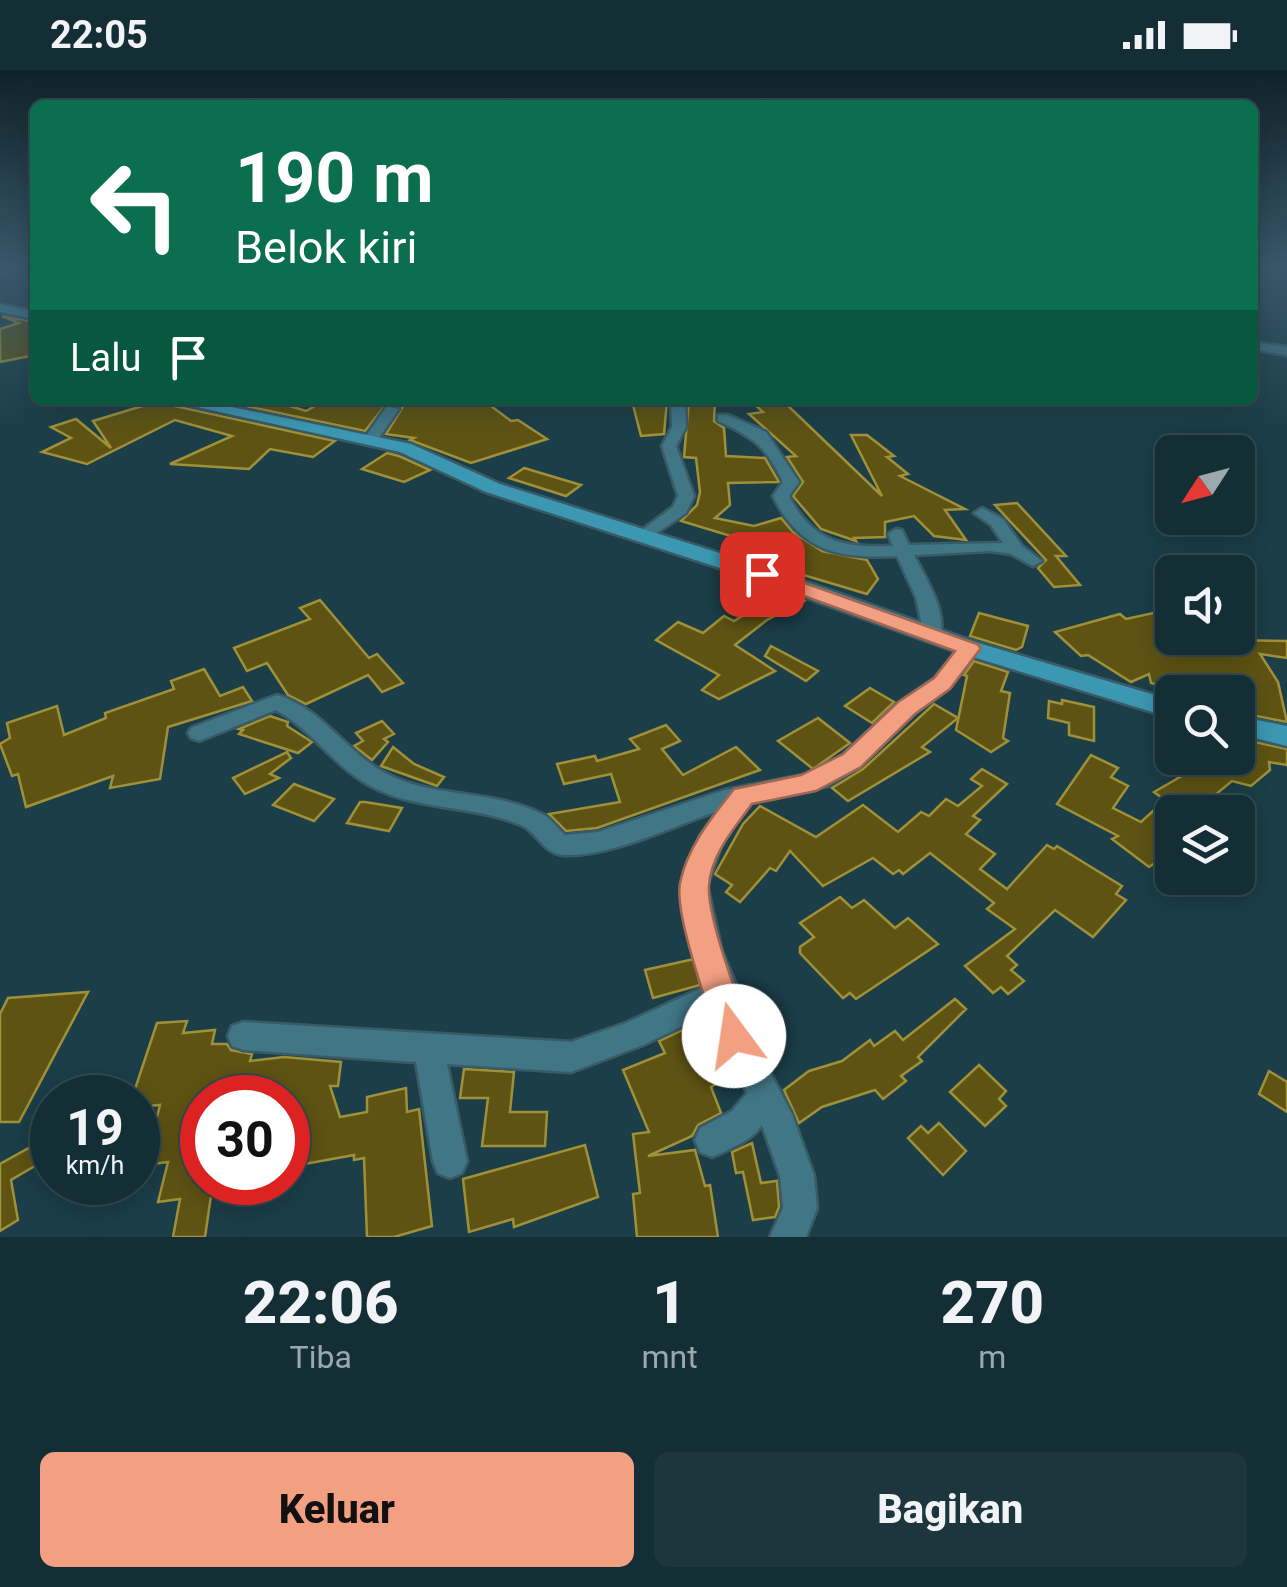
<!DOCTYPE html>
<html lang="id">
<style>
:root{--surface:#142e36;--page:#1d363e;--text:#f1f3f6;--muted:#9da8ad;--line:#334a51;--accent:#f39f82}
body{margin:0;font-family:Roboto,sans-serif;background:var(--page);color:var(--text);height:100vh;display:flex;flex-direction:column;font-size:38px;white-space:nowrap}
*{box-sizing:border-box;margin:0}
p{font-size:32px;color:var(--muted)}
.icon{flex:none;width:55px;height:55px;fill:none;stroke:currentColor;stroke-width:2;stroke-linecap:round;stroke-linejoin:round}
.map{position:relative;height:1167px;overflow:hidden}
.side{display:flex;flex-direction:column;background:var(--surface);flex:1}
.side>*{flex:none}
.hud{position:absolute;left:30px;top:30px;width:1228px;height:305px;border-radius:15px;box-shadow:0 5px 25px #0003,0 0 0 2px var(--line);background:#0b6e4f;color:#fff;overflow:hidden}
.needle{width:65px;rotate:234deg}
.tools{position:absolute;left:1155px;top:365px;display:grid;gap:20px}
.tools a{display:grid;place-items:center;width:100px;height:100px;border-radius:15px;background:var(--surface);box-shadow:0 5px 25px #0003,0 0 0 2px var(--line);font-size:50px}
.speed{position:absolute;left:30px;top:1005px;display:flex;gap:20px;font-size:50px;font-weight:700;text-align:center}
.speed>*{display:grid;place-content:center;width:130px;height:130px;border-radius:50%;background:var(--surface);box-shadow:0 5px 25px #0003,0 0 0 2px var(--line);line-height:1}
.speed small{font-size:25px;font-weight:400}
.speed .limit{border:15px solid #d22;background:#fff;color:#111}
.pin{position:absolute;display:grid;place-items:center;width:85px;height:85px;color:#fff;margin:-42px;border-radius:20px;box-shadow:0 5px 15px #0006}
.me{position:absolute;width:110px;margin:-55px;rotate:346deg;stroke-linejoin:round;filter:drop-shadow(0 0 8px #0008)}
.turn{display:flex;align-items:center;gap:35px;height:210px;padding:0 40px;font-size:45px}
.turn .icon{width:130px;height:130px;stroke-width:2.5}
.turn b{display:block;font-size:70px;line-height:85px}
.then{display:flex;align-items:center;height:95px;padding:0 40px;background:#0003;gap:20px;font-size:38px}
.eta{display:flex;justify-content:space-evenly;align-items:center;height:170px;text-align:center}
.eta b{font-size:60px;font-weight:800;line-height:70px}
.button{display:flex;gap:20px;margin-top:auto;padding:20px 40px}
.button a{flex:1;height:115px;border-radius:15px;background:var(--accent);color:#111;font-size:40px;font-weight:800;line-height:115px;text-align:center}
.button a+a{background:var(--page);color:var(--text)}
.status{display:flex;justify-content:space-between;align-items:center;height:70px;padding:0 50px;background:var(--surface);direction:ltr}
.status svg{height:28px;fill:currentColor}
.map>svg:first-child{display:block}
</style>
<div class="status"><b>22:05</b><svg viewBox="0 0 49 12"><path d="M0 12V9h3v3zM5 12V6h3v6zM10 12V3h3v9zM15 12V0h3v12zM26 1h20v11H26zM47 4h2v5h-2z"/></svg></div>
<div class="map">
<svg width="1287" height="1167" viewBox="0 0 1287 1167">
<rect width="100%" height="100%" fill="#1b3e48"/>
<!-- building -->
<g fill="#5e5313" stroke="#a09139" stroke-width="2.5">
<polygon points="2,246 35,252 35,285 0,292 0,259 19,253"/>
<polygon points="162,330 165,334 335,371 313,387 270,379 249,399 170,394 232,366 175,350 87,394 42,382 71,368 51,357 76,349 111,378 93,351"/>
<polygon points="217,330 270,330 306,341 317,335 401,330 483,330 511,351 518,350 547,369 471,393 410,370 414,368 386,364 402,338 388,332 365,361"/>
<polygon points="667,330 664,364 641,366 633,335"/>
<polygon points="689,330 715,330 714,351 724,358 726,386 765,388 779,412 728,413 730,435 715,448 754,456 781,448 793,462 822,481 867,490 878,509 867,524 740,486 754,473 681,451 697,435 700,422 696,388 684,387"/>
<polygon points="750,330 782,330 882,426 851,365 867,365 894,386 887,387 908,404 900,406 965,439 945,440 966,470 934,466 914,446 885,452 885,467 854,468 856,471 821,459 793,426 803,412 787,387 796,386 749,344 763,342"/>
<polygon points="387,383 399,386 430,400 404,412 362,399"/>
<polygon points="524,398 581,415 566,426 509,408"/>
<polygon points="1017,433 1066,486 1056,486 1080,515 1054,517 1038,498 1046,490 995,435"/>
<polygon points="720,503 804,531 767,550 735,575 775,601 719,629 702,620 719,605 656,570 678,552 703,563 724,546 734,551 750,541 765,522"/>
<polygon points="320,530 369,588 377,584 403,613 382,622 368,605 306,634 288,625 267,593 247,601 234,578 310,549 300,538"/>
<polygon points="1172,539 1172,568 1188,580 1231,573 1228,570 1287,571 1287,588 1260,584 1278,612 1287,652 1256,646 1245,622 1186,622 1151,613 1149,604 1131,612 1088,585 1081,586 1055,562 1120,544 1126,549"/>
<polygon points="979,543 1028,556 1022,577 1016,580 970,566"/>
<polygon points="771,576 818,601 806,611 765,586"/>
<polygon points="974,591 1008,602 1001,621 1010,623 1003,668 1008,671 991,682 956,660 967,606 964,605"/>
<polygon points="204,599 220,626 243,617 252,631 168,657 160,709 110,718 113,706 26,737 18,704 12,706 0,674 10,668 7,653 57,636 64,665 106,648 105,643 174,619 171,611"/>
<polygon points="870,618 894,632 872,653 845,636"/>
<polygon points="1062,630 1094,637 1094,671 1069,665 1069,653 1048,648 1049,631 1062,634"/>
<polygon points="934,634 958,648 922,677 930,682 848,731 832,718 863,699"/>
<polygon points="270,646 288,652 287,656 312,672 298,683 239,664 243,660 239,659"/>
<polygon points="818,648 850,673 813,699 778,671"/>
<polygon points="382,651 394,664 384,669 388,672 372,690 354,676 363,671 356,663"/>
<polygon points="666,655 680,671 662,679 683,705 736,677 760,700 597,758 566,761 549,744 620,732 611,704 564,714 557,694 595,686 597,691 639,679 630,669"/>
<polygon points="1251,671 1287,679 1287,695 1269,692 1270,700 1251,716 1232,711 1205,733 1218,742 1172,742 1172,750 1160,762 1172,769 1160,780 1167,785 1149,797 1112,769 1118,766 1057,734 1091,685 1118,698 1111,707 1128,716 1113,738 1141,752 1165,730 1154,722 1213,688 1238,688 1238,682 1252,690"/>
<polygon points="393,677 414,694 444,707 437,716 381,696"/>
<polygon points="287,682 291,688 270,704 279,708 245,724 233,708"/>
<polygon points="982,699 1007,714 973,746 980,750 966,764 995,784 980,799 1007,819 1047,775 1054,779 1057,776 1122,816 1116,824 1126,830 1093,867 1055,840 1007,886 1017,895 1011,900 1024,911 1008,924 1001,917 993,923 965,896 1015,859 987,839 994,833 930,783 903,804 899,800 893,804 873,788 823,816 790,781 776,801 770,798 740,832 726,822 732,815 715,804 743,754 760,736 816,767 863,735 898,762 921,742 929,746 946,729 958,736 982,716 971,709"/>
<polygon points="294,714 334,729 314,751 273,735"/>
<polygon points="360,732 365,732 402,738 389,761 347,753"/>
<polygon points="840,827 852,838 864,830 895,858 908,848 938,874 856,929 850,923 843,928 800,883 800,877 814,867 800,853"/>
<polygon points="694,889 700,915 653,928 645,900"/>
<polygon points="88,922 19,1052 0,1052 0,944 8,928"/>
<polygon points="955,929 966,939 918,987 922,991 901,1006 906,1011 883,1029 875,1020 822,1037 799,1053 784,1020 809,1001 842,991 870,970 874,976 895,961 903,970"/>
<polygon points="710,947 720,976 712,979 730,1006 711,1017 721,1043 698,1055 692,1066 648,1086 695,1080 705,1116 710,1115 718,1167 637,1167 633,1124 640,1123 633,1064 649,1062 623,1000 665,983 659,971"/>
<polygon points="187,951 183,963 215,960 212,974 227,974 231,980 252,984 250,991 284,987 341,992 338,1016 330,1016 340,1047 367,1042 367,1027 406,1018 407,1042 419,1039 432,1156 394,1167 367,1167 364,1088 354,1090 354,1085 288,1097 288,1028 202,1028 202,1112 213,1112 205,1167 173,1167 180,1129 158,1132 168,1092 145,1095 160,1035 138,1037 138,1028 132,1028 157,953"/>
<polygon points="979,995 1006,1021 999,1029 1006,1036 985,1056 950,1022"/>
<polygon points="464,999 514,1002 510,1042 547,1042 545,1076 482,1076 488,1028 460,1028"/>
<polygon points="1269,1001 1287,1012 1287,1042 1259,1024"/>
<polygon points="939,1053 966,1081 943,1105 908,1068 921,1056 928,1063"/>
<polygon points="752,1073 761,1113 777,1111 779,1137 775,1147 753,1150 743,1102 736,1103 732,1082"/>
<polygon points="36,1074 40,1093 11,1110 18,1150 0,1161 0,1094"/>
<polygon points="585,1075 598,1127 514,1157 513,1149 469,1162 463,1109"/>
</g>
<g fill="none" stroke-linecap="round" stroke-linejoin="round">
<!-- street casing -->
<g stroke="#395b65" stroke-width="5">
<g id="street">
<polygon points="9,196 26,196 0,204 0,198"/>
<polygon points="1252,272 1287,277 1287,285 1252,279"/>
<polygon points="671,330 685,330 686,357 676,376 694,426 686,443 645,471 637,466 639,462 673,437 678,426 662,376 672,357"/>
<polygon points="387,336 399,339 376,372 366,372 364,369"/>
<path d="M718,345H728L766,362L799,412L789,426C812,472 843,478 893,476L888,464L896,459L902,460L909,475L1003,473L991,455L974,443L982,438L1003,449L1022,476L1042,491L1033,496L1011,484L990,481L914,485C926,509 949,544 939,570H925L916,527L897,486C839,489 800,482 773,426L783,412C766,376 753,367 718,351Z"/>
<path d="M969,572L979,578L949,618L915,643L860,696L828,716L752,732L723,770L707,816L722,882L739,922L736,927L748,961L792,1044L814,1106L817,1138L806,1167H770L783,1138L780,1106L762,1055C751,1071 730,1079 712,1087L700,1082L695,1070L700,1058L732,1041L747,1023L719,966L712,942L643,975L571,1002L447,994L467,1091L462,1103L450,1108L438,1103L433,1091L416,992L243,980L232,976L228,966L232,956L243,952L571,972L626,953L704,917L681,816L700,766L718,741C673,756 611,787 564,785C543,784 538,762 521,755C469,733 407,742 359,709C329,689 308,657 276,640L199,671L191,668L188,663L191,658L277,625C323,638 348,686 391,706C438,728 495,720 542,744C551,748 557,758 565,765L598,762L725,720L814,703L844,684L899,633L935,608L962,574Z"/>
</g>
</g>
<!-- secondary casing -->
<g stroke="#395b65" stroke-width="5">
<g id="secondary">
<polygon points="0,234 35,241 35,249 0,242"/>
<polygon points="166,330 198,330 411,374 500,414 770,499 978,573 1172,630 1172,648 960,583 754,509 486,422 400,382"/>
<polygon points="1238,646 1287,656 1287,676 1238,664"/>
</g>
</g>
<!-- street -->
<use href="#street" fill="#417687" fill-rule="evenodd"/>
<!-- secondary -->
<use href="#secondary" fill="#3c98b2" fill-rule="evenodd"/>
</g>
<!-- sky -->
<linearGradient id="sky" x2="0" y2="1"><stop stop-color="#0f2228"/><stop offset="0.55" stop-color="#39586a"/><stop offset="1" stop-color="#39586a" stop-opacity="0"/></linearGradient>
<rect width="1287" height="359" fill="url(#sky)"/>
<!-- route -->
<path fill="#f39f82" stroke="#9e6754" stroke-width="2.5" d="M762,498L977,574L981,578L950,619L915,644L861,697L816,721L752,734C735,757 710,786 709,816C707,848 740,933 751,966L746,978L734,983L722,978L717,966C707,933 674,844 680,813C687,777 712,747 734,719L801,705L843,684L898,632L934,608L955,581L755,508L752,504Z"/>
</svg>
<div class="tools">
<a><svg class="needle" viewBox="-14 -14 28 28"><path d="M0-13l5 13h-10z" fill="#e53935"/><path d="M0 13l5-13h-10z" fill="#9da8ad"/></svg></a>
<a><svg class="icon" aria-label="sound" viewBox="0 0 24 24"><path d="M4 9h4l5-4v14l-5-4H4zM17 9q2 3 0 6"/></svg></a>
<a><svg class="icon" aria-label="search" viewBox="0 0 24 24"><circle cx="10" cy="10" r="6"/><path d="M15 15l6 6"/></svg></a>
<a><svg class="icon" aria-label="layers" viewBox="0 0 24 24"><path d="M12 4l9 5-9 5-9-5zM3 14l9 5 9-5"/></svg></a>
</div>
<div class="speed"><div>19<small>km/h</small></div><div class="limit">30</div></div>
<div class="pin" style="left:762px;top:504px;background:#d93025"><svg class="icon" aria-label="arrive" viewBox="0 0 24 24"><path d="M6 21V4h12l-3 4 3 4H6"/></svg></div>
<svg class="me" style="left:734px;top:966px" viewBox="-20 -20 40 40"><circle r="19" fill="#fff"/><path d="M0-13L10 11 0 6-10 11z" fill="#f39f82"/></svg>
<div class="hud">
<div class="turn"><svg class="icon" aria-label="left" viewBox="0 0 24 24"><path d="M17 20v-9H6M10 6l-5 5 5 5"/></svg><div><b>190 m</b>Belok kiri</div></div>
<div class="then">Lalu<svg class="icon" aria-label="arrive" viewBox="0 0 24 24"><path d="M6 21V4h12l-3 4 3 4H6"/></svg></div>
</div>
</div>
<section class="side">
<div class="eta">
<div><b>22:06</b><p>Tiba</p></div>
<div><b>1</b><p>mnt</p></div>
<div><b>270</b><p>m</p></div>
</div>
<div class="button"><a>Keluar</a><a>Bagikan</a></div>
</section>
